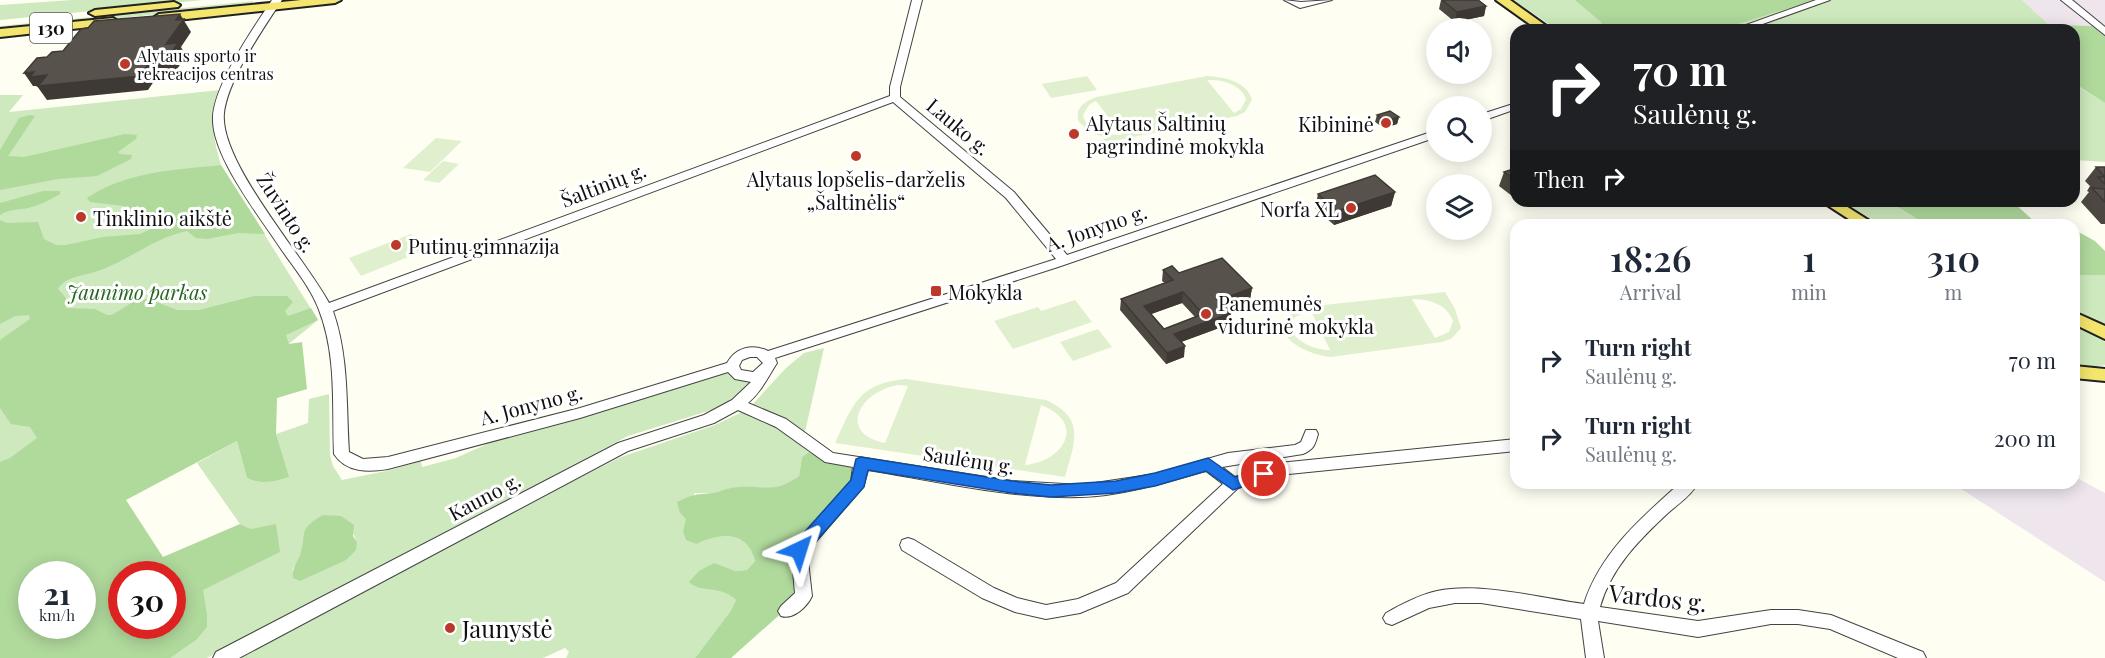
<!DOCTYPE html>
<meta charset="utf-8">
<style>
:root{--surface:#fff;--page:#f6f6f7;--text:#1f2937;--muted:#747a83}
body{margin:0;font-family:"Playfair Display",serif;background:var(--page);color:var(--text);height:100vh;display:flex;flex-direction:column;font-size:22px;white-space:nowrap}
*{box-sizing:border-box;margin:0}
p{font-size:20px;color:var(--muted)}
.icon{flex:none;width:33px;height:33px;fill:none;stroke:currentColor;stroke-width:2;stroke-linecap:round;stroke-linejoin:round}
.map{position:relative;flex:1;overflow:hidden}
.sheet{position:absolute;left:1510px;top:219px;width:570px;height:270px;display:flex;flex-direction:column;background:var(--surface);border-radius:18px;box-shadow:0 3px 15px #0003}
.sheet>*{flex:none}
.banner{position:absolute;left:1510px;top:24px;width:570px;height:183px;border-radius:18px;box-shadow:0 3px 15px #0003;background:#202124;color:#fff;overflow:hidden}
.fabs{position:absolute;left:1426px;top:18px;display:grid;gap:12px}
.fabs a{display:grid;place-items:center;width:66px;height:66px;border-radius:50%;background:var(--surface);box-shadow:0 3px 15px #0003;font-size:30px}
.speed{position:absolute;left:18px;top:561px;display:flex;gap:12px;font-size:30px;font-weight:700;text-align:center}
.speed>*{display:grid;place-content:center;width:78px;height:78px;border-radius:50%;background:var(--surface);box-shadow:0 3px 15px #0003;line-height:1}
.speed small{font-size:15px;font-weight:400}
.speed .limit{border:9px solid #d22;background:#fff;color:#111}
.pin{position:absolute;display:grid;place-items:center;width:51px;height:51px;color:#fff;margin:-26px;border:3px solid #fff;border-radius:50%;box-shadow:0 2px 6px #0007}
.me{position:absolute;width:66px;margin:-33px;rotate:41deg;stroke-linejoin:round;filter:drop-shadow(0 0 4px #0008)}
.turn{display:flex;align-items:center;gap:21px;height:126px;padding:0 24px;font-size:27px}
.turn .icon{width:78px;height:78px;stroke-width:2.5}
.turn b{display:block;font-size:42px;line-height:51px}
.then{display:flex;align-items:center;height:57px;padding:0 24px;background:#0003;gap:12px;font-size:22px}
.eta{display:flex;justify-content:space-evenly;align-items:center;height:102px;text-align:center}
.eta b{font-size:36px;font-weight:600;line-height:42px}
ul{padding:0;list-style:none}
li{display:flex;align-items:center;gap:18px;height:78px;padding:0 24px}
li div{flex:1}
li b{display:block;font-size:22px}
li em{font-style:normal}
.map>svg:first-child{display:block}
</style>
<div class="map">
<svg width="2105" height="658" viewBox="0 0 2105 658">
<rect width="100%" height="100%" fill="#fffef3"/>
<!-- industrial -->
<g fill="#eee5ed">
<polygon points="2022,0 2105,0 2105,36 2093,26 2048,24"/>
<polygon points="2075,477 2105,493 2105,582 1952,483 2074,483"/>
</g>
<!-- green -->
<g fill="#cee9bd" fill-rule="evenodd">
<polygon points="72,0 203,0 0,20 0,5"/>
<polygon points="1513,0 2022,0 2048,24 2024,26 2015,30 1558,30"/>
<polygon points="254,1 252,4 0,31 0,26"/>
<polygon points="2074,84 2105,103 2105,162 2075,160"/>
<path d="M220,90C211,121 212,135 221,165L318,320L0,581V95H23L9,112Z"/>
<polygon points="1841,201 1888,201 1927,225 1882,225"/>
<polygon points="2074,275 2105,275 2105,326 2075,315"/>
<polygon points="2074,323 2099,336 2105,342 2105,365 2086,368 2075,365"/>
<path d="M824,348L802,445L809,452L802,457L799,476L787,484L767,489L732,488L714,493H695L680,513L687,519L683,531L697,544C720,533 747,530 755,561L747,570L735,571L713,564L694,586L728,592L736,600L730,612L695,658H566L569,652L565,648L543,658H236L468,534L621,457L715,425L740,413L752,405L786,368L804,353Z"/>
<path d="M738,370L750,380L748,385L721,407L628,436L207,658H0L122,626H172L251,529L240,524L197,463L237,441L247,478C262,485 273,482 288,477L276,434L308,423L309,399L329,394L330,455L333,466L342,480L391,470L421,461L422,467L456,458L498,439ZM352,531L357,542L292,571L301,553Z"/>
</g>
<!-- forest -->
<g fill="#b0d99c" fill-rule="evenodd">
<polygon points="1575,0 1816,0 1718,30 1603,30 1601,22"/>
<polygon points="2039,24 2093,26 2105,36 2105,103 2075,84 2074,30 2015,30"/>
<polygon points="30,115 35,116 8,156 24,157 125,134 137,135 136,139 118,152 120,154 132,155 131,159 97,176 58,179 0,190 0,150 19,118"/>
<path d="M221,165L265,234L238,233L207,239L196,238L187,231C152,238 125,264 91,273C80,276 64,278 58,289L66,298V308L95,309L107,315H112L136,300L149,299L177,310H199L254,296H287L293,302L285,311L288,316L311,308L318,320L286,335L289,344L302,342L307,389L277,398L276,434L289,477C273,482 262,485 247,478L237,441L126,500L163,557L240,524L251,529L276,524L280,552L203,590L207,615V627L196,640L170,658H0V462L10,458L37,438L30,427L11,424L0,408V340L30,319L29,315L15,316L0,324V220L7,223L38,222L44,239L56,245H66L103,237L140,234L149,230L154,223L152,217L123,206L90,202L87,198C127,171 176,170 221,165ZM32,574H82V626H32ZM122,574H172V626H122Z"/>
<path d="M43,191H60V194C50,200 40,205 28,208C18,210 9,209 0,215V203Z"/>
<polygon points="1888,201 2012,201 2036,223 2042,225 1927,225"/>
<polygon points="2075,230 2095,241 2105,251 2105,275 2075,275"/>
<path d="M809,452L828,461L853,466L856,471L852,481L794,556L795,601L731,658H695L730,612L736,600C720,584 701,594 689,582L699,571L714,563L735,571L747,570L755,561C747,530 720,533 697,544L686,540L683,531L686,519L680,513L677,502C696,493 695,495 713,493C719,492 725,489 731,488C760,483 771,496 799,476L802,457Z"/>
<path d="M323,515L341,516L354,525L353,536L357,542L356,550L346,560L300,581L293,578C292,569 296,563 300,555C308,531 296,531 323,515Z"/>
</g>
<!-- pitch -->
<g fill="#e0f0ce" fill-rule="evenodd">
<polygon points="1087,76 1097,90 1051,98 1042,84"/>
<path d="M1207,76C1224,77 1247,81 1252,100L1245,112L1237,116L1099,144L1097,141L1108,138L1091,133L1079,122C1074,108 1084,102 1096,97ZM1207,80C1221,79 1241,84 1246,99L1241,109L1234,113ZM1096,101L1122,135C1106,135 1086,132 1083,115L1089,105Z"/>
<polygon points="436,138 462,141 430,172 403,168"/>
<polygon points="443,161 459,164 439,183 423,180"/>
<polygon points="411,234 423,251 361,276 349,258"/>
<path d="M1445,292L1455,309L1461,328L1451,339L1442,342L1331,357C1300,354 1258,328 1305,307ZM1412,299C1429,299 1447,304 1453,321L1449,332L1435,338ZM1311,311L1330,350C1300,350 1269,320 1311,311Z"/>
<polygon points="1075,300 1092,322 1013,349 994,321 1038,307 1041,311"/>
<polygon points="1098,329 1112,347 1073,361 1060,342"/>
<path d="M906,379L1046,400C1086,418 1075,442 1065,477L835,443C853,404 859,383 906,379ZM898,385L908,386L885,443C837,433 859,392 898,385ZM1041,405C1087,423 1064,461 1025,465Z"/>
</g>
<g fill="none" stroke-linecap="round" stroke-linejoin="round">
<!-- minor casing -->
<g stroke="#434343" stroke-width="2">
<g id="minor">
<path d="M272,0H282C263,29 228,79 224,113C219,162 305,258 329,303L890,96V87L912,0H922L900,87V97L1014,192L1067,255L1437,130V137L1058,267L775,358L777,363C768,377 761,392 748,403L786,419L833,453L1012,481L1082,485L1155,474L1228,453L1295,445L1301,442L1306,430H1316L1318,434C1315,445 1314,449 1303,454L1222,467L1235,477L1279,463L1516,439V451L1279,475L1238,488L1128,593L1080,613L1046,619L1015,612L982,598L902,550L900,545L902,540L908,538L914,540L994,588L1017,598L1046,605L1078,599L1116,583L1223,484L1206,471C1168,482 1121,496 1081,497C1010,499 937,481 868,470L863,487L807,552L812,596C807,607 793,620 781,616L778,611L781,606L795,593L791,550L851,481L853,467L825,462L776,427L738,410L714,423L628,451L239,658H213L216,652L618,443L704,415L732,400L751,382L735,379L728,372L580,418L388,469C369,472 346,473 334,454C332,406 337,356 319,310C311,288 294,268 281,249C260,217 214,159 213,121C211,89 254,27 272,0ZM893,102L1006,198L1056,259L768,351C752,343 735,348 727,363L580,408L388,457L363,459L349,452C346,404 349,357 333,311ZM750,357H757L763,363L753,372L741,370L739,366L742,360Z"/>
<polygon points="1284,0 1301,2 1332,0 1300,8"/>
<polygon points="1816,0 1830,0 1746,30 1732,30"/>
<polygon points="2061,0 2072,0 2105,27 2105,35"/>
<polygon points="1516,103 1516,109 1482,121 1482,114"/>
<path d="M1680,483H1698C1692,495 1678,504 1668,513C1639,540 1611,568 1600,607L1698,621L1771,610H1798L1831,615L1923,652L1926,658H1898L1830,629L1798,624H1771L1698,637L1598,621L1604,658H1586L1581,619L1481,603H1455L1429,608L1392,625L1386,623L1383,618L1386,613C1402,604 1419,595 1437,591C1479,582 1541,598 1584,604C1600,553 1641,518 1680,483Z"/>
</g>
</g>
<!-- major casing -->
<g stroke="#212121" stroke-width="4">
<g id="major">
<polygon points="301,0 341,0 335,3 159,22 153,18 159,14"/>
<polygon points="1496,0 1510,0 1552,30 1538,30"/>
<polygon points="174,2 180,5 178,7 95,16 89,13 95,10"/>
<polygon points="113,18 119,22 117,24 0,37 0,29"/>
<polygon points="1821,201 1838,201 1876,225 1858,225"/>
<polygon points="2074,312 2105,326 2105,339 2074,324"/>
<polygon points="2074,366 2105,369 2105,381 2074,378"/>
</g>
</g>
<!-- minor -->
<use href="#minor" fill="#fff" fill-rule="evenodd"/>
<!-- major -->
<use href="#major" fill="#f3e56e" fill-rule="evenodd"/>
</g>
<!-- wall -->
<g fill="#4c4741" fill-rule="evenodd">
<polygon points="1441,0 1478,0 1486,6 1484,16 1455,22 1439,9"/>
<polygon points="1377,115 1399,117 1397,124 1384,128 1375,122"/>
<polygon points="2096,167 2105,167 2105,224 2101,224 2081,202 2089,192 2087,191 2090,186 2085,181"/>
<polygon points="1516,168 1516,199 1499,186 1504,172"/>
<polygon points="1395,192 1391,206 1334,225 1315,208 1318,194"/>
<path d="M1163,270L1252,288L1250,299L1226,308L1231,313L1230,324L1181,342L1184,357L1166,364L1120,310L1121,299L1165,283L1162,281ZM1182,303L1195,317L1164,329L1151,314Z"/>
</g>
<!-- shaded-wall -->
<g fill="#3e3935">
<polygon points="1486,6 1484,16 1455,22 1457,12"/>
<polygon points="180,14 191,32 181,47 186,56 175,72 159,74 148,90 47,100 37,86 33,86 24,73 151,60 166,44 176,20"/>
<polygon points="1399,117 1397,124 1384,128 1385,121"/>
<polygon points="1395,192 1391,206 1334,225 1337,211"/>
<polygon points="1252,288 1250,299 1218,311 1219,300"/>
<polygon points="1183,292 1182,303 1143,317 1144,306"/>
<polygon points="1231,313 1230,324 1173,345 1174,334"/>
<polygon points="1185,346 1184,357 1166,364 1167,353"/>
</g>
<!-- building -->
<g fill="#58524c" stroke="#3e3935" stroke-width="1.5" fill-rule="evenodd">
<polygon points="1442,0 1478,0 1486,6 1457,12"/>
<polygon points="180,14 176,20 184,19 166,44 178,43 167,59 151,60 140,76 38,86 47,75 30,77 34,72 24,73 37,58 47,57 52,52 63,51 81,29 88,28 94,21"/>
<polygon points="1390,111 1399,117 1385,121 1377,115"/>
<polygon points="2096,167 2105,167 2105,177"/>
<polygon points="1516,168 1516,181 1504,172"/>
<polygon points="1375,175 1395,192 1337,211 1318,194"/>
<polygon points="2098,177 2105,177 2105,184"/>
<polygon points="2092,188 2105,189 2105,202"/>
<path d="M1222,258L1252,288L1219,300L1231,313L1174,334L1185,346L1167,353L1121,299L1173,280L1163,270L1172,266L1179,273ZM1183,292L1203,314L1164,329L1144,306Z"/>
</g>
<!-- route -->
<polygon fill="#1a73e8" stroke="#114b97" stroke-width="1.5" points="861,457 1012,481 1051,485 1116,481 1155,473 1208,458 1235,477 1264,468 1269,470 1272,474 1269,478 1233,490 1206,471 1155,486 1116,493 1051,497 1012,493 868,470 864,487 804,555 799,557 793,555 790,550 793,545 851,480 856,459"/>
<!-- markers -->
<g fill="#bc382b" stroke="#fff" stroke-width="2">
<circle cx="125" cy="64" r="6"/>
<circle cx="1386" cy="123" r="6"/>
<circle cx="1074" cy="134" r="6"/>
<circle cx="856" cy="156" r="6"/>
<circle cx="1351" cy="208" r="6"/>
<circle cx="81" cy="217" r="6"/>
<circle cx="396" cy="245" r="6"/>
<rect x="930" y="285" width="12" height="12" rx="3"/>
<circle cx="1206" cy="314" r="6"/>
<circle cx="450" cy="628" r="6"/>
</g>
<g text-anchor="middle" dominant-baseline="central" stroke-width="6" stroke-linejoin="round" paint-order="stroke">
<!-- far-poi labels -->
<g font-size="16" fill="#101010" stroke="#fff" text-anchor="start">
<text x="137" y="55">Alytaus sporto ir<tspan x="137" dy="18">rekreacijos centras</tspan></text>
</g>
<!-- shield labels -->
<rect fill="#fff" stroke="#585858" stroke-width="1.5" x="30" y="13" width="42" height="30" rx="4.5"/>
<g font-size="18" font-weight="bold" fill="#101010">
<text x="51" y="28">130</text>
</g>
<!-- poi labels -->
<g font-size="20" fill="#101010" stroke="#fff" text-anchor="start">
<text x="1086" y="122">Alytaus Šaltinių<tspan x="1086" dy="23">pagrindinė mokykla</tspan></text>
<text x="1374" y="123" text-anchor="end">Kibininė</text>
<text x="856" y="178" text-anchor="middle">Alytaus lopšelis-darželis<tspan x="856" dy="23">„Šaltinėlis“</tspan></text>
<text x="1339" y="208" text-anchor="end">Norfa XL</text>
<text x="93" y="217">Tinklinio aikštė</text>
<text x="408" y="245">Putinų gimnazija</text>
<text x="948" y="291">Mokykla</text>
<text x="1218" y="302">Panemunės<tspan x="1218" dy="23">vidurinė mokykla</tspan></text>
</g>
<!-- street labels -->
<g font-size="20" fill="#101010" stroke="#fff">
<text transform="translate(959 126) rotate(40)">Lauko g.</text>
<text transform="translate(603 184) rotate(-21)">Šaltinių g.</text>
<text transform="translate(287 212) rotate(57)">Žuvinto g.</text>
<text transform="translate(1096 227) rotate(-19)">A. Jonyno g.</text>
<text transform="translate(531 404) rotate(-15)">A. Jonyno g.</text>
<text transform="translate(969 459) rotate(9)">Saulėnų g.</text>
<text transform="translate(484 496) rotate(-28)">Kauno g.</text>
</g>
<!-- park labels -->
<g font-size="20" font-style="italic" fill="#266621" stroke="#fff">
<text x="137" y="291">Jaunimo parkas</text>
</g>
<!-- near-street labels -->
<g font-size="24" fill="#101010" stroke="#fff">
<text transform="translate(1658 597) rotate(6)">Vardos g.</text>
</g>
<!-- near-poi labels -->
<g font-size="24" fill="#101010" stroke="#fff" text-anchor="start">
<text x="462" y="628">Jaunystė</text>
</g>
</g>
</svg>
<div class="fabs">
<a><svg class="icon" aria-label="sound" viewBox="0 0 24 24"><path d="M4 9h4l5-4v14l-5-4H4zM17 9q2 3 0 6"/></svg></a>
<a><svg class="icon" aria-label="search" viewBox="0 0 24 24"><circle cx="10" cy="10" r="6"/><path d="M15 15l6 6"/></svg></a>
<a><svg class="icon" aria-label="layers" viewBox="0 0 24 24"><path d="M12 4l9 5-9 5-9-5zM3 14l9 5 9-5"/></svg></a>
</div>
<div class="speed"><div>21<small>km/h</small></div><div class="limit">30</div></div>
<div class="pin" style="left:1264px;top:474px;background:#d93025"><svg class="icon" aria-label="arrive" viewBox="0 0 24 24"><path d="M6 21V4h12l-3 4 3 4H6"/></svg></div>
<svg class="me" style="left:799px;top:550px" viewBox="-20 -20 40 40"><path d="M0-17L14 15 0 8-14 15z" fill="#1a73e8" stroke="#fff" stroke-width="4"/></svg>
<div class="banner">
<div class="turn"><svg class="icon" aria-label="right" viewBox="0 0 24 24"><path d="M7 20v-9h11M14 6l5 5-5 5"/></svg><div><b>70 m</b>Saulėnų g.</div></div>
<div class="then">Then<svg class="icon" aria-label="right" viewBox="0 0 24 24"><path d="M7 20v-9h11M14 6l5 5-5 5"/></svg></div>
</div>
<section class="sheet">
<div class="eta">
<div><b>18:26</b><p>Arrival</p></div>
<div><b>1</b><p>min</p></div>
<div><b>310</b><p>m</p></div>
</div>
<ul>
<li><svg class="icon" aria-label="right" viewBox="0 0 24 24"><path d="M7 20v-9h11M14 6l5 5-5 5"/></svg><div><b>Turn right</b><p>Saulėnų g.</p></div><em>70 m</em></li>
<li><svg class="icon" aria-label="right" viewBox="0 0 24 24"><path d="M7 20v-9h11M14 6l5 5-5 5"/></svg><div><b>Turn right</b><p>Saulėnų g.</p></div><em>200 m</em></li>
</ul>
</section>
</div>
